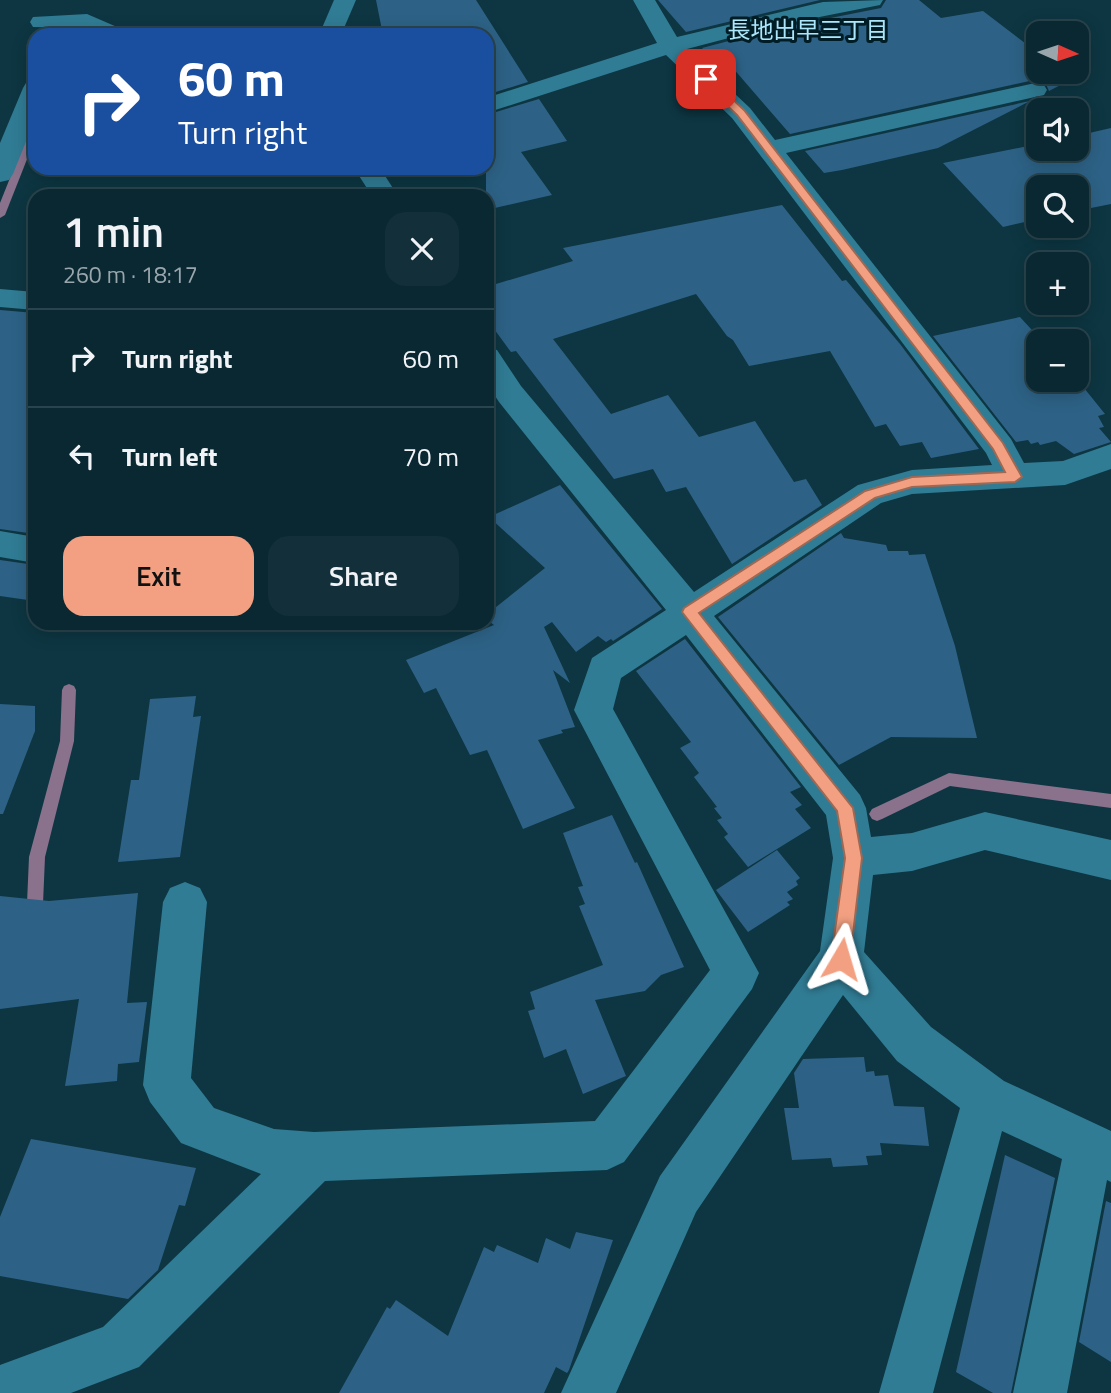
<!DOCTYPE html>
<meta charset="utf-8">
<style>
:root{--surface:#0a2832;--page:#13303a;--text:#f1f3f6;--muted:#99a6ac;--line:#2a444d;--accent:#f2a081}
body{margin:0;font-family:"Titillium Web","Noto Sans JP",sans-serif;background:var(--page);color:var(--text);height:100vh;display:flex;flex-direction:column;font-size:26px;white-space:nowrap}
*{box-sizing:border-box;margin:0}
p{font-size:23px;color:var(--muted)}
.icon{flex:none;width:38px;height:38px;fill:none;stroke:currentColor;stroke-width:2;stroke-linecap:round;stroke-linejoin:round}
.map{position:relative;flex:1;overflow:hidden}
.side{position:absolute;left:28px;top:189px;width:466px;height:441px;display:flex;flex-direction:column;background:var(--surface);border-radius:21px;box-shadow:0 4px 18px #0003,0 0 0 2px var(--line)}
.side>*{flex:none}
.hud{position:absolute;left:28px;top:28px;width:466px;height:147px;border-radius:21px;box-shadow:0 4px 18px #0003,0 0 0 2px var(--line);background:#1a4fa0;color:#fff;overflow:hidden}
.needle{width:46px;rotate:93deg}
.controls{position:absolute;left:1026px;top:21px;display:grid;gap:14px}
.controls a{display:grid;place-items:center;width:63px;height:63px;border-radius:14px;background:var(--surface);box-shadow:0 4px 18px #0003,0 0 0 2px var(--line);font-size:35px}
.pin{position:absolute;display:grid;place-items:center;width:60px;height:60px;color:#fff;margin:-30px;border-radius:14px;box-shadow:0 4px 10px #0006}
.me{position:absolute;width:77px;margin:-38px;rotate:7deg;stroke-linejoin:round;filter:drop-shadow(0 0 5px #0008)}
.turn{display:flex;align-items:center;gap:24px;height:147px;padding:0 35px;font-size:32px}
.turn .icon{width:91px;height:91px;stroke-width:2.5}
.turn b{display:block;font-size:49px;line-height:60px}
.round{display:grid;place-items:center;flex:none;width:74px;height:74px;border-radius:21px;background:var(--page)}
.headline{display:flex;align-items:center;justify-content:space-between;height:119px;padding:0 35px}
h1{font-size:42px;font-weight:600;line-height:52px}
.primary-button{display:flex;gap:14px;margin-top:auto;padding:14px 35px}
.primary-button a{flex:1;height:80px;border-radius:21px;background:var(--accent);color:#111;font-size:28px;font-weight:600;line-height:80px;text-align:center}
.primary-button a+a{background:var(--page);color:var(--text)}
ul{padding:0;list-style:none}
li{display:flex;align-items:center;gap:21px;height:98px;padding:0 35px;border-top:2px solid var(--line)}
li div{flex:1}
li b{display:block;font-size:26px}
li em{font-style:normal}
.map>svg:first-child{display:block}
</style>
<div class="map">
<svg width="1111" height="1393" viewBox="0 0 1111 1393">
<rect width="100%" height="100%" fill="#0d3642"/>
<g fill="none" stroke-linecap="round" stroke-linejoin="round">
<!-- stream -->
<g fill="#8a718c" fill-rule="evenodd">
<polygon points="35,125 35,139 5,215 0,218 0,203 30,128"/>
<polygon points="69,684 74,686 76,690 74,741 45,857 43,904 34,922 28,925 22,922 20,917 27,903 29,857 60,741 62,690 64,686"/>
<polygon points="949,773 1111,794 1111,808 950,786 882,819 877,821 872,819 869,814 872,809"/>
</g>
</g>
<!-- building -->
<g fill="#2d6286">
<polygon points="376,0 476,0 528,82 486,95 486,35 383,35"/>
<polygon points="658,0 820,0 686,32"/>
<polygon points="886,0 919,0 941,18 983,11 1038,53 1038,72 1062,72 1072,79 1049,91 1045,82 1034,80 790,134 732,67 723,69 702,48 775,29 881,8"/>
<polygon points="539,99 567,141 521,152 552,195 486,210 486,115"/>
<polygon points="1030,101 938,148 842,170 824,173 805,151"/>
<polygon points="1111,128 1111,204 1076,211 1076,187 1038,187 1038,219 1003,227 943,163 1038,144 1038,149 1076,149 1076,136"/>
<polygon points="782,205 842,281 846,280 900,344 979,449 931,458 922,442 900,446 886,424 875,427 830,351 749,366 733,340 727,336 696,294 553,339 611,414 668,395 699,437 755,421 794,482 806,479 822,505 732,564 686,487 666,492 653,469 614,479 516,351 511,352 486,318 486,287 573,261 563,248"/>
<polygon points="0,310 35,313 35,534 0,529"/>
<polygon points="1020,317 1042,341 1038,341 1038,380 1076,378 1105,414 1098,416 1104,427 1099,428 1111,442 1074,454 1056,441 1040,445 1038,442 1031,444 1028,440 1016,442 933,336"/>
<polygon points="560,485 662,609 613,641 611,639 606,642 598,636 576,652 552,622 544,627 570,683 553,670 575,727 561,730 563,733 538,740 575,808 523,829 487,750 470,755 436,688 424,693 406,660 494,625 486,619 486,615 545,568 489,517"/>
<polygon points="841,533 844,538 886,545 888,551 908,551 909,555 925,554 955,646 977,738 891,737 839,765 718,617"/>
<polygon points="0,560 35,565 35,601 0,596"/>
<polygon points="685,639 801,787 790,792 802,805 795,809 811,828 748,867 724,837 728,834 717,820 722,818 714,808 717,807 694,777 699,773 680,748 691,742 636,671"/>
<polygon points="196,696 193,717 201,716 180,857 118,862 131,780 139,780 150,699"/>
<polygon points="0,704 35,706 35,731 3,814 0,814"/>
<polygon points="612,815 635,863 637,862 684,967 661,975 645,991 595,1000 626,1076 583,1094 566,1049 544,1058 528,1011 535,1009 530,992 603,965 579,906 585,904 578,887 583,886 563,833"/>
<polygon points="777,850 800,878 796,881 798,885 787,892 793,899 787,902 790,905 748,932 716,890"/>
<polygon points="138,893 127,1003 147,1002 139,1062 118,1064 117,1081 65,1086 79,999 0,1009 0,896 49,901"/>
<polygon points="864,1057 866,1072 874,1071 875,1076 888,1075 894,1106 924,1107 929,1146 880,1143 882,1155 866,1156 868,1165 833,1167 831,1158 792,1160 784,1108 799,1108 794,1073 803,1059"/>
<polygon points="31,1139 196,1168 185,1206 179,1205 158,1270 128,1299 0,1276 0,1217"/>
<polygon points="1005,1155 1055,1178 1011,1393 993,1393 956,1372"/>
<polygon points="1106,1201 1111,1203 1111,1362 1079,1342"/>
<polygon points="576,1232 613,1240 569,1370 567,1373 556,1367 544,1393 339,1393 387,1307 390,1309 396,1300 448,1336 484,1247 494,1252 497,1245 538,1263 546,1238 570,1249"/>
</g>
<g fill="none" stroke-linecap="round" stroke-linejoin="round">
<!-- street -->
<g fill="#307c94" fill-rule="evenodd">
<polygon points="334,0 356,0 341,35 319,35"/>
<polygon points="633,0 655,0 677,37 823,2 883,0 880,5 774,26 687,49 750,108 775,140 1035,83 1044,85 1047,90 1044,95 1035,97 786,153 1011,439 1024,463 1063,461 1111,444 1111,469 1065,485 912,494 881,503 714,616 860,795 866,808 871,837 912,833 985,812 1111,840 1111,880 985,850 912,871 873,875 864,952 931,1027 1004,1081 1111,1131 1111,1182 1107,1180 1067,1393 1013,1393 1062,1159 1002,1131 933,1393 879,1393 960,1108 897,1061 843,995 696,1212 616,1393 561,1393 660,1176 820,951 833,858 826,815 686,635 621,678 613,709 759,973 752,989 624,1162 607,1170 325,1181 139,1367 71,1393 0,1393 0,1365 103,1327 261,1174 181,1143 150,1102 143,1085 163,902 170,888 185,882 200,888 207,902 191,1078 214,1108 274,1129 314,1132 595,1121 710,970 574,710 592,658 666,610 499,402 486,382 486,347 497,350 521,386 694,592 858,485 912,470 992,465 986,453 732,118 666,55 486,113 486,98 657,43"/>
<polygon points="87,14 124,30 127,35 98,35 83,28 33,27 30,22 33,17"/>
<polygon points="35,81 35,119 13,174 9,180 0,182 0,143 23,88 26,83"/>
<polygon points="354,168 380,168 398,196 372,196"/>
<polygon points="0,289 35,292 35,310 0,307"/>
<polygon points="0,531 35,537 35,563 0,557"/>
</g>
</g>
<!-- route -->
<polygon fill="#f2a081" stroke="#9d6854" stroke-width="2" points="702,77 709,77 744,110 1003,443 1022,477 1015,482 912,487 875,498 699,613 853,808 862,858 850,959 847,965 841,968 834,965 831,959 845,858 837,811 682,612 684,608 865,491 912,477 1005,472 993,449 737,115 702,82"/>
<g text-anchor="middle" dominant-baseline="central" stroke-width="6" stroke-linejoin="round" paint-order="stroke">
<!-- far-neighbourhood labels -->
<g font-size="23" fill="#ace6fb" stroke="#001d26">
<text x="808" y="29">長地出早三丁目</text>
</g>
</g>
</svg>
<div class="controls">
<a><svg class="needle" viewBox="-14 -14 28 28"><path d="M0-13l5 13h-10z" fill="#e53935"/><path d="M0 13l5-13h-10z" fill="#99a6ac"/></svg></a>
<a><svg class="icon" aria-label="sound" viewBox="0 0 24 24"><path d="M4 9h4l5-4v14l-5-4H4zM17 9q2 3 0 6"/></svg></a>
<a><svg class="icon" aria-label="search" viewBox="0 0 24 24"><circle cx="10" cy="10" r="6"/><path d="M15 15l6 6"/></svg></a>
<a>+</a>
<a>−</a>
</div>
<div class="pin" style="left:706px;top:79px;background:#d93025"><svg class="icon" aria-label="arrive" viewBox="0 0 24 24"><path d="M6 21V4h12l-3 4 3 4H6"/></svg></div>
<svg class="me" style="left:841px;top:959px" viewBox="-20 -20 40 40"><path d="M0-17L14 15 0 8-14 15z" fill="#f2a081" stroke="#fff" stroke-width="4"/></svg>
<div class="hud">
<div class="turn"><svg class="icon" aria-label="right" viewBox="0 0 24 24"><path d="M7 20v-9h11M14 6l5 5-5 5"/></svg><div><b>60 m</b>Turn right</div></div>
</div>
<section class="side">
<div class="headline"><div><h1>1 min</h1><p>260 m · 18:17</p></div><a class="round"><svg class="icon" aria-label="close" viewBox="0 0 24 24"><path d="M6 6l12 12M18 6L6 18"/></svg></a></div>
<ul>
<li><svg class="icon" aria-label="right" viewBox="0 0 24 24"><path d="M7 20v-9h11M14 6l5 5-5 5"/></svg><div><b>Turn right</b></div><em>60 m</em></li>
<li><svg class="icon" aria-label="left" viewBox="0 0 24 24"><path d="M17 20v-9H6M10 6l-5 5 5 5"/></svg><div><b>Turn left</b></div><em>70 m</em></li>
</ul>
<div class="primary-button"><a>Exit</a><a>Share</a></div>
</section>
</div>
